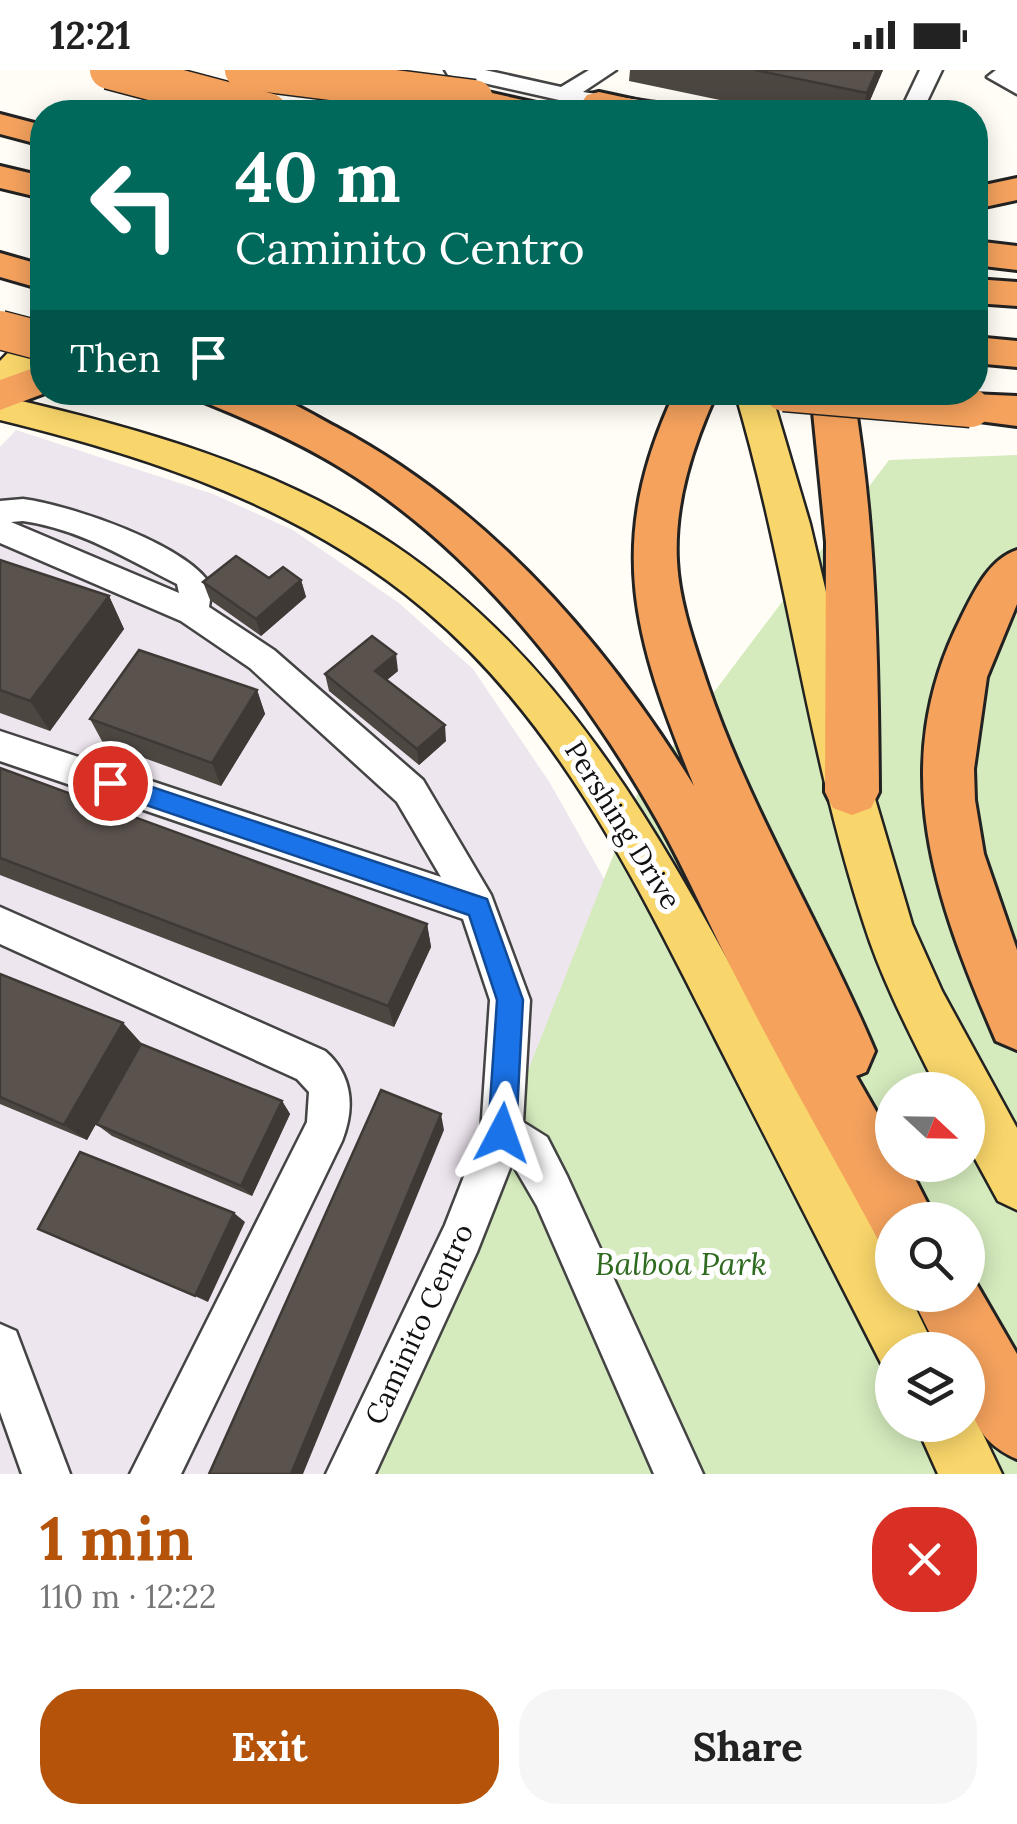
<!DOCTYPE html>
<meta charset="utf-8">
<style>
:root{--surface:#fff;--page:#f6f6f6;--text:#222;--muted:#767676;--accent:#b45309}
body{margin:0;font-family:Lora,serif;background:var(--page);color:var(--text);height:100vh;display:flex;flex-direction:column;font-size:38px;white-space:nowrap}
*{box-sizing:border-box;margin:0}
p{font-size:32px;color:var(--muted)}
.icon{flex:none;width:55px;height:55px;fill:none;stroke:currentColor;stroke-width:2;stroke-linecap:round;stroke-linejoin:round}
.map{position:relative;height:1404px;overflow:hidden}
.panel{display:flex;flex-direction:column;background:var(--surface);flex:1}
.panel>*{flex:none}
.banner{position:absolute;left:30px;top:30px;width:958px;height:305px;border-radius:40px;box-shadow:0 5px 25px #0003;background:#00695c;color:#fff;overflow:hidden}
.needle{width:65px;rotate:112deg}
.fabs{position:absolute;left:875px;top:1002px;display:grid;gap:20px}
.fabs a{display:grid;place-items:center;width:110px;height:110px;border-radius:50%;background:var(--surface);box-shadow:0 5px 25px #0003;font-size:50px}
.pin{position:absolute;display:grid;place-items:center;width:85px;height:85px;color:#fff;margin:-42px;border:5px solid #fff;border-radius:50%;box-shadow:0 2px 10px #0007}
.me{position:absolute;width:110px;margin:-55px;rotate:4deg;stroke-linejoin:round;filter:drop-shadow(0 0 8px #0008)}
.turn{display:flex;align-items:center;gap:35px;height:210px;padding:0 40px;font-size:45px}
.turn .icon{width:130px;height:130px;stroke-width:2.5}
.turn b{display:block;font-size:70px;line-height:85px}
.then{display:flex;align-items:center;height:95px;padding:0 40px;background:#0003;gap:20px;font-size:38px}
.round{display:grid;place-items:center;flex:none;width:105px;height:105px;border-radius:40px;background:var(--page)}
.head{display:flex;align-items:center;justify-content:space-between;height:170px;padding:0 40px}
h1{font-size:60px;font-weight:800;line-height:75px;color:var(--accent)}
.cta{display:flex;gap:20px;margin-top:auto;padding:20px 40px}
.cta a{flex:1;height:115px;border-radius:40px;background:var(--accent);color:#fff;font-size:40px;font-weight:800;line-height:115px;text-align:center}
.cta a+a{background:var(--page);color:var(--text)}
.status{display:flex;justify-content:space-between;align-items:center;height:70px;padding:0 50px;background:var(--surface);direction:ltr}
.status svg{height:28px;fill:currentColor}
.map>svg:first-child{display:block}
</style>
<div class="status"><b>12:21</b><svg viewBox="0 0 49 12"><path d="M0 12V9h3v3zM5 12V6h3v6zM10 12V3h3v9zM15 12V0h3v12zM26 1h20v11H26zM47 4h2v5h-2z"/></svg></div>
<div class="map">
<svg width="1017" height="1404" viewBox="0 0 1017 1404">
<rect width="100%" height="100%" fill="#fffdf5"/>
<!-- industrial -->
<polygon fill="#eee6ef" points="16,360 213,424 293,460 399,533 473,599 550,713 647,885 747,1404 0,1404 0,377"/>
<!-- green -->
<path fill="#d5ebbd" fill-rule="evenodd" d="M1017,385V1404H368L638,723L889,390ZM892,1020H968V1095H892ZM892,1150H968V1225H892ZM892,1280H968V1355H892Z"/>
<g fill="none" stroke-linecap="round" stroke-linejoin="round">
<!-- minor casing -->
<g stroke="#444" stroke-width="5">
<g id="minor">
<polygon points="445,0 485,0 561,17 589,0 616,0 583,22 674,35 685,42 599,39 448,5"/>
<polygon points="920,0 942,0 922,42 900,42"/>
<polygon points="996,0 1017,0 1017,24 987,7"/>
<path d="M23,429C70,435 189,475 212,517L209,537L274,580L423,710L491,825L530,930L523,1052L547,1067L567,1106L703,1404H654L537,1136L512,1093L477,1182L375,1404H326L445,1155L481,1063L490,930L463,849L0,691V661L441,807L397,732L250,598L181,551L0,473V431ZM23,451C80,459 127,489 177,514L179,523L11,452Z"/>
<path d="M0,837L325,981C353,1005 355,1038 342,1071L181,1404H130L307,1052L309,1022L297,1009L0,874Z"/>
<polygon points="0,1254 16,1261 70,1404 22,1404 0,1342"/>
</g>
</g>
<!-- major casing -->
<g stroke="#222" stroke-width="5">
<g id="major">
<polygon points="42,257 42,289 13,321 0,325 0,291 30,260"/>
<path d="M735,322H771L810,454L873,722L912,854L942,921L1017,1058V1140L998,1131L968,1076V1020H938C911,966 882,911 864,854C807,680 787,497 735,322Z"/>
<path d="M0,326C135,357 277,396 394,475C558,586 653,751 745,922C794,1013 844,1104 892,1195V1225H909L936,1280H892V1304L885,1301C829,1191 772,1081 716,970C638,816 560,653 425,540C304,438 152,387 0,350Z"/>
<polygon points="968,1333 1002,1404 938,1404 916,1355 968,1355"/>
</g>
</g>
<!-- highway casing -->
<g stroke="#222" stroke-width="6">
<g id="highway">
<polygon points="474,19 545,35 550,42 490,42 462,36 457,29 462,22"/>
<polygon points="599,22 659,35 664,42 587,39 582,32 587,25"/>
<polygon points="0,44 42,55 42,75 0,64"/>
<polygon points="0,96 42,106 42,128 0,118"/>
<polygon points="1017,108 1017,130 975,139 975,117"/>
<polygon points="975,171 1017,176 1017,200 975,195"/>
<polygon points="0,183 42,195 42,219 0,207"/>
<polygon points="975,209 1017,212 1017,236 975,233"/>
<polygon points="975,267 1017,271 1017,297 975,293"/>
<polygon points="42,295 42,322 48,322 0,340 0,310"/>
<path d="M198,322C218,322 241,319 260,322C286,327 313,345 336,357C488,438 604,570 694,716C634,568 604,474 675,322H717C693,375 674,432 677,491C679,533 695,576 708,616C752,744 823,857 875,981L866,1002L856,1006L892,1069V1095H908L936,1150H892V1178L880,1173C833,1086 784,1001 739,913C711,859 687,803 657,750C580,614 475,480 341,398C297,371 251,351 204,332Z"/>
<path d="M811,322H853C876,455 878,588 879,722L871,738L852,745L833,738L825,722L826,472Z"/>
<polygon points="971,324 1017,326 1017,356 956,348 950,338 956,328"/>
<path d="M1017,480V534L987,607L974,699L975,730L984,784L1017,880V980L996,971C935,829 886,697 961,548C974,522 989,489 1017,480Z"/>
<path d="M969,1201L1017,1284V1389C966,1367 968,1329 968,1280H938L911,1225H968Z"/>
</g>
</g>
<!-- minor -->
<use href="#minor" fill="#fff" fill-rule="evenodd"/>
<!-- major -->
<use href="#major" fill="#f9d66b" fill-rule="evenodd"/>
<!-- highway -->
<use href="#highway" fill="#f5a25d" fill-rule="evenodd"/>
<!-- highway-bridge casing -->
<g stroke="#222" stroke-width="41" stroke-linecap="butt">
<g id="highway-bridge">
<polyline points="109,0 268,42"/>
<polyline points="244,0 474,29"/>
<polyline points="0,260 42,271"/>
<polyline points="784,322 971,338"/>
</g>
</g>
<!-- highway-bridge -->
<use href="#highway-bridge" stroke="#f5a25d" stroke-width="38"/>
</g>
<!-- wall -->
<g fill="#4d4742">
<polygon points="630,0 883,0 865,42 777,42 629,11"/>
<polygon points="0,490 109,526 124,559 50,661 0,643"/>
<polygon points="301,510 306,527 261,566 210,530 203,512"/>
<polygon points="398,601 387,610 446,671 419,695 329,621 325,604"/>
<polygon points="257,620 265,644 221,716 103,673 90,649"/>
<polygon points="0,698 427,854 431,877 394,957 0,805"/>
<polygon points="0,904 123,953 141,973 87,1070 0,1034"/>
<polygon points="282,1031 290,1044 252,1126 112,1066 96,1054"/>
</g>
<!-- shaded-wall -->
<g fill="#3f3936">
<polygon points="877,0 883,0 865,42 862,42 867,23"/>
<polygon points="301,510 306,527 261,566 256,549"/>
<polygon points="109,526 124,559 50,661 30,631"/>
<polygon points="396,584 398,601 378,617 375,601"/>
<polygon points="257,620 265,644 221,716 212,693"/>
<polygon points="445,655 446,671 419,695 417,679"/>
<polygon points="427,854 431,877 394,957 388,936"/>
<polygon points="123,953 141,973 87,1070 64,1055"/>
<polygon points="282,1031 290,1044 252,1126 241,1116"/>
<polygon points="441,1044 444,1060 303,1404 291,1404"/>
<polygon points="234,1143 245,1152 208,1232 195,1226"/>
</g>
<!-- building -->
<g fill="#5a524d" stroke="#3f3936" stroke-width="2.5">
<polygon points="755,0 877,0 867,23"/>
<polygon points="236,486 269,508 283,497 301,510 256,549 203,512"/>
<polygon points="0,490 109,526 30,631 0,620"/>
<polygon points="372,566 396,584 375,601 445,655 417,679 325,604"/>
<polygon points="139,580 257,620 212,693 90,649"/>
<polygon points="0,698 427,854 388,936 0,788"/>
<polygon points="0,904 123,953 64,1055 0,1027"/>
<polygon points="141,974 282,1031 241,1116 96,1054"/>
<polygon points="381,1020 441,1044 291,1404 209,1404"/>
<polygon points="80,1082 234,1143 195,1226 38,1159"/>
</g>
<!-- route -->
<polygon fill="#1a73e8" stroke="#114b97" stroke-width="2.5" points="110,703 487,829 523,930 516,1063 512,1073 502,1077 492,1073 488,1063 497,930 469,845 102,720 99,713 102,706"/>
<g text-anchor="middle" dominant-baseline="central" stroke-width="10" stroke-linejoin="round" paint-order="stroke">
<!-- street labels -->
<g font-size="28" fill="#111" stroke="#fff">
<text transform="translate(623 755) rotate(58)">Pershing Drive</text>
<text transform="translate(419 1254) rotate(-65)">Caminito Centro</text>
</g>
<!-- near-park labels -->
<g font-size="32" font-style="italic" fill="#2f6b1f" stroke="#fff">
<text x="681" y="1193">Balboa Park</text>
</g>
</g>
</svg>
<div class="fabs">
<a><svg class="needle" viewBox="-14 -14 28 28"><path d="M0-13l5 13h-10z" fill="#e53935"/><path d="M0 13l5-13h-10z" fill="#767676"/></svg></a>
<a><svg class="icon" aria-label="search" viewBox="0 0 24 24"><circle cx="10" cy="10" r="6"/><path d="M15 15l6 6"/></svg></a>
<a><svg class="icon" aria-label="layers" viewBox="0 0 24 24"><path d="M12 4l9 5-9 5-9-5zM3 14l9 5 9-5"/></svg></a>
</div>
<div class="pin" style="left:110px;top:713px;background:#d93025"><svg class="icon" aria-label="arrive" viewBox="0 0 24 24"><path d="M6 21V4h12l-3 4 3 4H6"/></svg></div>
<svg class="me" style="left:502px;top:1063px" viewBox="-20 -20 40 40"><path d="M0-17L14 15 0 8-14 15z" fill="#1a73e8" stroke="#fff" stroke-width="4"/></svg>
<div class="banner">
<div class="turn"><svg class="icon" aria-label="left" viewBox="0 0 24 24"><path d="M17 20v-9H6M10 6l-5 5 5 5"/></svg><div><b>40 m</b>Caminito Centro</div></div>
<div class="then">Then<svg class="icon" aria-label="arrive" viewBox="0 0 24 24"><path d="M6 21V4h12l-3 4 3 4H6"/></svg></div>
</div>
</div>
<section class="panel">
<div class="head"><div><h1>1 min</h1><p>110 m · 12:22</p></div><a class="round" style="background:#d93025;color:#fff"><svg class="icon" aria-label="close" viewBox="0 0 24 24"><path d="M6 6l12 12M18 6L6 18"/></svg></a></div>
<div class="cta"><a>Exit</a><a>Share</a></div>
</section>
